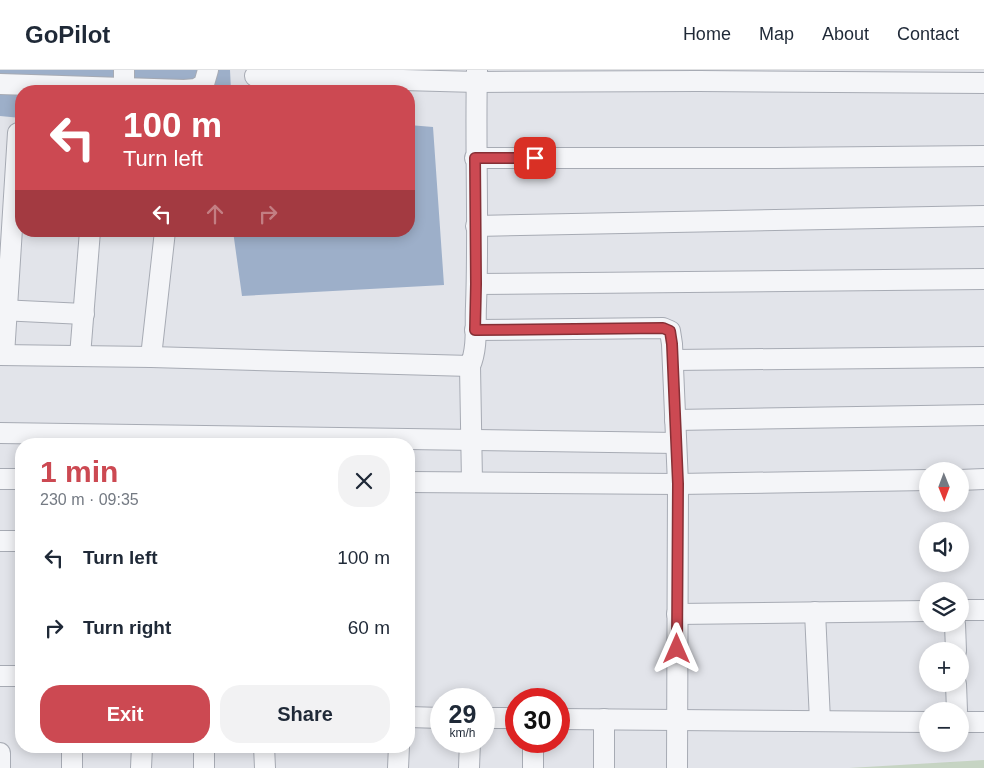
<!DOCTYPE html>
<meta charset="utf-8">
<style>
:root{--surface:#fff;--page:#f2f2f3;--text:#1f2937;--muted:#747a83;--line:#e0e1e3;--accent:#cc4952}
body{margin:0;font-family:Helvetica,sans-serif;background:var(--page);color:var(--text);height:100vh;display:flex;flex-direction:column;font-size:19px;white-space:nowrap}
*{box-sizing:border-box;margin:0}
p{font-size:16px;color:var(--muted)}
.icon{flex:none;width:28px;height:28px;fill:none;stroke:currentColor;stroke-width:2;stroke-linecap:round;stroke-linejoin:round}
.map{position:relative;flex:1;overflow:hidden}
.details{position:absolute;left:15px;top:368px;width:400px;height:315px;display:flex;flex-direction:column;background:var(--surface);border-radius:20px;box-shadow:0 2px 12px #0003}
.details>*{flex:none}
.banner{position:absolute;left:15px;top:15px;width:400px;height:152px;border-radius:20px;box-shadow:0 2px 12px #0003;background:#cc4952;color:#fff;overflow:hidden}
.needle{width:32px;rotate:179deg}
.fabs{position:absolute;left:919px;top:392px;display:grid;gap:10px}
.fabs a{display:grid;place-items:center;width:50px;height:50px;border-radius:50%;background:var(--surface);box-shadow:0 2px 12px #0003;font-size:25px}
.speed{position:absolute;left:430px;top:618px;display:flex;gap:10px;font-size:25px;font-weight:700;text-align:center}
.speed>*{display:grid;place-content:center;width:65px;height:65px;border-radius:50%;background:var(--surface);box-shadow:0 2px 12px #0003;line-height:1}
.speed small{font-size:12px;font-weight:400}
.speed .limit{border:8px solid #d22;background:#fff;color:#111}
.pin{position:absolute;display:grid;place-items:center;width:42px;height:42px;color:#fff;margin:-21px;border-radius:10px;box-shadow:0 2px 8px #0006}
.me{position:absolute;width:55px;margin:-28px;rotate:0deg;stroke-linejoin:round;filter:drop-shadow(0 0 4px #0008)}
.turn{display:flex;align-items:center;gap:18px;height:105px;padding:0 25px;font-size:22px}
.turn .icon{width:65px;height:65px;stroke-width:2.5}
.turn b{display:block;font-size:35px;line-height:42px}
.lanes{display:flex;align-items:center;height:48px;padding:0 25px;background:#0003;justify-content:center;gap:25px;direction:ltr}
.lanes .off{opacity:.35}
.round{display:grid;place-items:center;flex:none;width:52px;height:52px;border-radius:20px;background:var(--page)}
.head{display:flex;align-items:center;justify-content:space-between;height:85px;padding:0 25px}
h1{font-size:30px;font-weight:700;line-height:38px;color:var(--accent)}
.action{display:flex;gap:10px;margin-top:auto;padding:10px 25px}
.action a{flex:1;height:58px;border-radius:20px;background:var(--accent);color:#fff;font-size:20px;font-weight:700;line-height:58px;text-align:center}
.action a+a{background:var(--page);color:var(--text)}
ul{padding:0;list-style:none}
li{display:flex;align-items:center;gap:15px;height:70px;padding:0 25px}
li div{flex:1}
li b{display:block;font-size:19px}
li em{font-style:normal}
header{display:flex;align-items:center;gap:30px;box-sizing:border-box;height:70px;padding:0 25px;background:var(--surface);border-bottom:1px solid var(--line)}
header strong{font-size:24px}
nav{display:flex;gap:28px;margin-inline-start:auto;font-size:18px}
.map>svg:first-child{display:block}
</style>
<header>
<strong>GoPilot</strong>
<nav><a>Home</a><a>Map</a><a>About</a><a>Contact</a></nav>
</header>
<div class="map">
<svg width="984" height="698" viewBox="0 0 984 698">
<rect width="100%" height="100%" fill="#e2e4ea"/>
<!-- green -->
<polygon fill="#c6d4c3" points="984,690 984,698 849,698"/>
<!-- water -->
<g fill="#9dafc9">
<polygon points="0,0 230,0 231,21 21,21 21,48 0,46"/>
<polygon points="409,55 433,57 444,215 242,226 233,161 409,161"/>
</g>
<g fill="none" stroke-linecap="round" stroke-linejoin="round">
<!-- minor casing -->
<g stroke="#a7abb4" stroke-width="22">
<g id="minor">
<polyline points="255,6 477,12 698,11 984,13"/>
<polyline points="0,14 184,20 196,19 204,14 208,0"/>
<polyline points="124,18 124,0"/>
<polyline points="475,88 775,88 984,86"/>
<polyline points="476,156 984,146"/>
<polyline points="477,214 984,209"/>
<polyline points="0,240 84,244"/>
<polyline points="475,260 663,258 670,261 672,274 678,414 677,698"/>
<path d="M0,285L151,287L470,296C478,278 475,255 476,236C479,157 475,79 477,0"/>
<polyline points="4,285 18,63"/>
<polyline points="80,286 90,161"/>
<polyline points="151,287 165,161"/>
<polyline points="673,290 984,287"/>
<polyline points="470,296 472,412"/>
<polyline points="675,350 984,345"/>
<polyline points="0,363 676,373"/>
<polyline points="0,409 21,409"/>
<polyline points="960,410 984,409"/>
<polyline points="409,412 678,414 928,410"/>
<polyline points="0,471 21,471"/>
<polyline points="960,540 984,540"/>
<polyline points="815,542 820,651"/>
<polyline points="677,544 928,541"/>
<polyline points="955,554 956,581"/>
<polyline points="0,606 21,606"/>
<polyline points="956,614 957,641"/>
<polyline points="409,647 441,648"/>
<polyline points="484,648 516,648"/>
<polyline points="559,649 928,652"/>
<polyline points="960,652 984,652"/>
<polyline points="264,676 265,698"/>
<polyline points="0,683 0,698"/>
<polyline points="72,698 72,676"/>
<polyline points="141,698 142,676"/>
<polyline points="204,698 204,676"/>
<polyline points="398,698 399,676"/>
<polyline points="469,698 470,671"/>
<polyline points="533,698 533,671"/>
<polyline points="604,698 604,649"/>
</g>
</g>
<!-- minor -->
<use href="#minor" stroke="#f4f5f8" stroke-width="20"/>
</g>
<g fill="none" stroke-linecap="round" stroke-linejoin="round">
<!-- route casing -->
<g stroke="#852f35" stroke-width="12">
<polyline id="route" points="535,88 475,88 476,214 475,260 663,258 670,261 672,274 678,414 677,579"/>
</g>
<!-- route -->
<use href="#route" stroke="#cc4952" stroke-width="9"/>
</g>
</svg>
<div class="fabs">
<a><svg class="needle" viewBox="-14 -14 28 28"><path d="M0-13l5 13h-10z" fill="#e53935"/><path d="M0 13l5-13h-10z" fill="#747a83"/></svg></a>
<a><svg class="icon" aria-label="sound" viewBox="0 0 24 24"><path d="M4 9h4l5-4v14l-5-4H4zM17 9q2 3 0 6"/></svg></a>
<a><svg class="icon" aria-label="layers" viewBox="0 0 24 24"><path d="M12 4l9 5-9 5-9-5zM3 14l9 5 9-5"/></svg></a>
<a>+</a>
<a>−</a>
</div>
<div class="speed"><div>29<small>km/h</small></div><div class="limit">30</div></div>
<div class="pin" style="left:535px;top:88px;background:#d93025"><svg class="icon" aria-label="arrive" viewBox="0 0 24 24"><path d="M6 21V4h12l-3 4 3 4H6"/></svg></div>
<svg class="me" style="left:677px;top:579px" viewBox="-20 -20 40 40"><path d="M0-17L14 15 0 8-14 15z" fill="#cc4952" stroke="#fff" stroke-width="4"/></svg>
<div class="banner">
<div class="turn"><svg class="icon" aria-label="left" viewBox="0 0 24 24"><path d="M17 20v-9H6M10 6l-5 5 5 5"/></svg><div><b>100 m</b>Turn left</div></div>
<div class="lanes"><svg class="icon" aria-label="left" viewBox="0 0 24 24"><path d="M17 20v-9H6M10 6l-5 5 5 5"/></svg><svg class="icon off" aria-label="ahead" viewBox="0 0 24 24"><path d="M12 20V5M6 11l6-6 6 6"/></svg><svg class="icon off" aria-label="right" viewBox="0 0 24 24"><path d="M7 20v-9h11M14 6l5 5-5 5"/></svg></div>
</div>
<section class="details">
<div class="head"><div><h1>1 min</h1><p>230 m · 09:35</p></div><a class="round"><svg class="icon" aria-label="close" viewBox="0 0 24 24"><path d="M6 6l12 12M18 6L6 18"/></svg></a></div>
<ul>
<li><svg class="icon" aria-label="left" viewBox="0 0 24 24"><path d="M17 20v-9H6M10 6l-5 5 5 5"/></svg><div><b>Turn left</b></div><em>100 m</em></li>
<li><svg class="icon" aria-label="right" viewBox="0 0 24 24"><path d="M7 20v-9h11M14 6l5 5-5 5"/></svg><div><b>Turn right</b></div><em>60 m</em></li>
</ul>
<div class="action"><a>Exit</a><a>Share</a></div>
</section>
</div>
